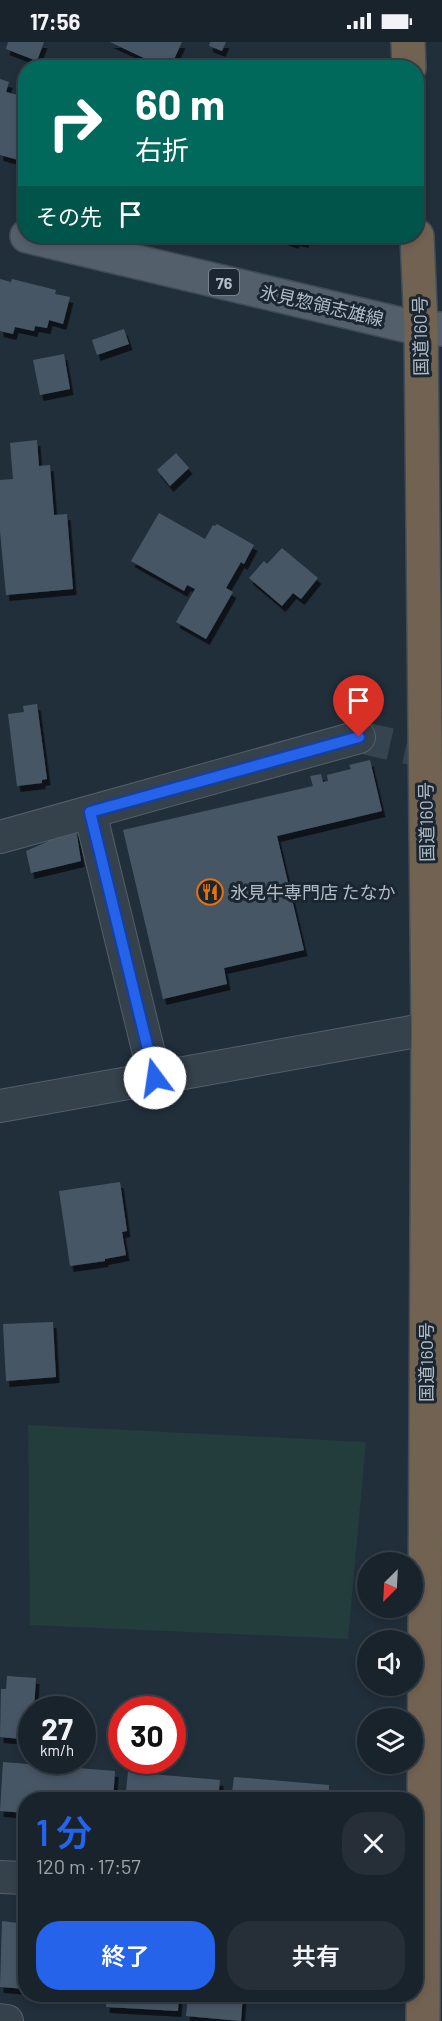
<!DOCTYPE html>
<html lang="ja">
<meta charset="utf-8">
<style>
:root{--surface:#19232c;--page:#262f38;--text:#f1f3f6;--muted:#9fa4a9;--line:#374048;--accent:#2563eb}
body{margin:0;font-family:Barlow,"Noto Sans JP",sans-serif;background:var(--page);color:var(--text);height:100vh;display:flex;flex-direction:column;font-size:22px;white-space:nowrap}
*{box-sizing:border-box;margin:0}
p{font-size:20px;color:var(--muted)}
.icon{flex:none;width:33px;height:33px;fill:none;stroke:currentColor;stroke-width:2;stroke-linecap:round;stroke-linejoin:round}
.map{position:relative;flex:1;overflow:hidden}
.sheet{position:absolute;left:18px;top:1750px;width:405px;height:210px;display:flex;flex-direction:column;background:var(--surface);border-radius:24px;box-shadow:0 3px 9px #0003,0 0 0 2px var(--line)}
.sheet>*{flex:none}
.top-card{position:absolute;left:18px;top:18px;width:406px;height:183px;border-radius:24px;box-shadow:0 3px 9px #0003,0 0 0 2px var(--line);background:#00695c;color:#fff;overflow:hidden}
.needle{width:39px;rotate:204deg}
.buttons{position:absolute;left:357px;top:1510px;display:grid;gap:12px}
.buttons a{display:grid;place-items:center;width:66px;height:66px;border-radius:50%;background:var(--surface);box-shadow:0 3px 9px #0003,0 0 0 2px var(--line);font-size:30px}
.speed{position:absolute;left:18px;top:1654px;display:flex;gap:12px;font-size:30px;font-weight:700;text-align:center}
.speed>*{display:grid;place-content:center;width:78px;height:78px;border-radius:50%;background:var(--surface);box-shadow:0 3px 9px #0003,0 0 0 2px var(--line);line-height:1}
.speed small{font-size:15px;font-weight:400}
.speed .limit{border:9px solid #d22;background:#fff;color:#111}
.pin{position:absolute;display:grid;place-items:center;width:51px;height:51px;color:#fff;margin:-62px -26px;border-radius:50% 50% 50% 0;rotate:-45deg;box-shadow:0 0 6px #0007}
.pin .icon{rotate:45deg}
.me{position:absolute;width:66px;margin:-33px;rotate:346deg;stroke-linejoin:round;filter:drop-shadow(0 0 4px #0008)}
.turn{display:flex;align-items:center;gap:21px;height:126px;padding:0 18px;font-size:27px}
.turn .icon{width:78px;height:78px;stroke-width:2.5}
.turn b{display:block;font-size:42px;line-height:51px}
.then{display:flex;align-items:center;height:57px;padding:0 18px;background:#0003;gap:12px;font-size:22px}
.round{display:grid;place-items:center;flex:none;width:63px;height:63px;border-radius:24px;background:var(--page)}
.head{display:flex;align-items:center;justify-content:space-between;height:102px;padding:0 18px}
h1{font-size:36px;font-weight:600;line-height:45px;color:var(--accent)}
.action{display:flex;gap:12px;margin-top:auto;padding:12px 18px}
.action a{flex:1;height:69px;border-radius:24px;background:var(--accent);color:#fff;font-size:24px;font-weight:600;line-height:69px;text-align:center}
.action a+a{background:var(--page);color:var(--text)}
.status{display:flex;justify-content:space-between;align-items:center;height:42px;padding:0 30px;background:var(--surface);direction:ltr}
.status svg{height:16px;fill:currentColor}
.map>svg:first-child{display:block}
</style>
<div class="status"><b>17:56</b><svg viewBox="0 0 49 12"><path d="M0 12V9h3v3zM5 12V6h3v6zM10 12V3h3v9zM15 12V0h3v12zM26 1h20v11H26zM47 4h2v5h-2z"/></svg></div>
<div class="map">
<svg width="442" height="1979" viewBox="0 0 442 1979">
<defs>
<filter id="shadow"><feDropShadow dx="3.5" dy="6" stdDeviation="0" flood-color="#0009"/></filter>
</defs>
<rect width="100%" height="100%" fill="#212f3b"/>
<!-- green -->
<polygon fill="#233c3c" points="28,1383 366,1400 348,1597 30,1583"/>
<!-- building -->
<g fill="#475765" filter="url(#shadow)">
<polygon points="8,0 44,0 37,19 6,7"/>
<polygon points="110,0 182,0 170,26 165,26"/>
<polygon points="210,0 226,0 222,9 209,4"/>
<polygon points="0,37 9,40 6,50 26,55 26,120 0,113"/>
<polygon points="275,194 307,194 305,200 296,198 295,201"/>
<polygon points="0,237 11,240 12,237 56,248 55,252 70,255 63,282 49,278 47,286 35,284 34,289 15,285 13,292 0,289"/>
<polygon points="124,287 129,302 97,313 92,298"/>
<polygon points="64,312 70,347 40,353 33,318"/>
<polygon points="37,398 39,424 50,423 54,473 67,472 73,547 6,553 0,489 0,438 13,437 10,401"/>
<polygon points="176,411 189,426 170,444 157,428"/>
<polygon points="159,471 205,497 213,483 215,484 217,482 254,503 244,522 241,520 226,546 233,550 206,597 176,580 195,547 187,543 184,549 131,519"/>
<polygon points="282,506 318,536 301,557 293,551 282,564 249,536 264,519 267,522"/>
<polygon points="37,662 47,737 42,738 42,741 17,744 8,672 24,670 23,664"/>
<polygon points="370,718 382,769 277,794 304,908 224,926 227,942 163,957 123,788 313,744 310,734 321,732 323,740 328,739 327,733 351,727 349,723"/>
<polygon points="76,787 81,819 31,831 26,809"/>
<polygon points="120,1140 127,1189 122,1190 126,1213 105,1217 105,1219 70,1224 59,1149"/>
<polygon points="53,1280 56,1335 6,1339 3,1282"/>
<polygon points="7,1634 36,1636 34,1668 32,1668 32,1698 0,1695 1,1647 6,1647"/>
<polygon points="3,1720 115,1729 113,1758 26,1758 26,1771 0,1769"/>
<polygon points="128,1730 220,1738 218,1758 125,1758"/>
<polygon points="234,1735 329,1743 329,1758 231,1758"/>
<polygon points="2,1879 26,1882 26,1947 0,1945"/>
<polygon points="107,1953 179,1953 178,1969 106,1965"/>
<polygon points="188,1953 243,1953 241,1979 186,1974"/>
</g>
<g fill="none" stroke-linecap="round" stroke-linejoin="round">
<!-- street-tunnel -->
<polyline stroke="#364450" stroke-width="32" stroke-dasharray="32 16" stroke-linecap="butt" points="359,695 442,714"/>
<!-- street casing -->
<g stroke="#535f69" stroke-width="34">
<g id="street">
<polyline points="90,770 155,1036"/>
<polyline points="0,795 359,695"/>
<polyline points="0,1064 428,987"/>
<polyline points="0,1835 26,1836"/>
<polyline points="0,1978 7,1979"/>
</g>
</g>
<!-- primary casing -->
<g stroke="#3e4a54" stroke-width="36">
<polyline id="primary" points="27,194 421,287 442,287"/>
</g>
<!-- highway casing -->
<g stroke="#404c56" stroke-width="36">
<g id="highway">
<polyline points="408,0 409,26"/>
<polyline points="417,194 421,287 428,987 423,1979"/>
</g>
</g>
<!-- street -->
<use href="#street" stroke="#35414b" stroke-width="32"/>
<!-- primary -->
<use href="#primary" stroke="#53606c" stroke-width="33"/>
<!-- highway -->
<use href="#highway" stroke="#726252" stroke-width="33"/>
</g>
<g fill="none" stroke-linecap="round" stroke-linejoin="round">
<!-- route casing -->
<g stroke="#184099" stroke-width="15">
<polyline id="route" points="155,1036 90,770 359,695"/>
</g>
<!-- route -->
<use href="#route" stroke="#2563eb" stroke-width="10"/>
</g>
<!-- icons -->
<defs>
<g id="restaurant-ring" transform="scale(1.35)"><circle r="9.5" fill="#1b2630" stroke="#e8710a" stroke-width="1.5"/><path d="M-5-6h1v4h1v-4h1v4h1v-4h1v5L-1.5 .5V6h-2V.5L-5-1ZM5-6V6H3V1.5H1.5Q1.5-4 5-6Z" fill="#e8710a"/></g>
</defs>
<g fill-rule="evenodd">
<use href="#restaurant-ring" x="210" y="850"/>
</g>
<g text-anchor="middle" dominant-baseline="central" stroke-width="6" stroke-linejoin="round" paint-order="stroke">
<!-- shield labels -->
<rect fill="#1b2630" stroke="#838f9a" stroke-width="1.5" x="209" y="227" width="30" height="26" rx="4.5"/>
<g font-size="16" font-weight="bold" fill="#b0bcc7">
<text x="224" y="240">76</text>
</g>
<!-- street labels -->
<g font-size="18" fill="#b0bcc7" stroke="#1b2630">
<text transform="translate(322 263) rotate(13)">氷見惣領志雄線</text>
<text transform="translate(420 294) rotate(-91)">国道160号</text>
<text transform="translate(426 780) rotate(-91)">国道160号</text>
<text transform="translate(426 1320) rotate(-90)">国道160号</text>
</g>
<!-- poi labels -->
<g font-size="18" fill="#b0bcc7" stroke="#1b2630" text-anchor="start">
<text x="230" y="850">氷見牛専門店 たなか</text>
</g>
</g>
</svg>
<div class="buttons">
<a><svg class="needle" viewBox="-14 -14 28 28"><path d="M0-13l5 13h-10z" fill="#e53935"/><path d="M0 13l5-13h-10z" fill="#9fa4a9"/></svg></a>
<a><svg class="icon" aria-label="sound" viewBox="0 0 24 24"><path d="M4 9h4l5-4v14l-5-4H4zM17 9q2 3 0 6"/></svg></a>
<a><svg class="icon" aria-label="layers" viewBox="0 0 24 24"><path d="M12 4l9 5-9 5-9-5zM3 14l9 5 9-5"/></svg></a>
</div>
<div class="speed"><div>27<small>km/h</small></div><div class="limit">30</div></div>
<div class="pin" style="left:359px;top:695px;background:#d93025"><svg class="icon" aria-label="arrive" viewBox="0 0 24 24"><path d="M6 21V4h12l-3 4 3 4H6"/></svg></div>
<svg class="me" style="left:155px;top:1036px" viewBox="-20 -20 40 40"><circle r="19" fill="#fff"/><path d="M0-13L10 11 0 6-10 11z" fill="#2563eb"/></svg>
<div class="top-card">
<div class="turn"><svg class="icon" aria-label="right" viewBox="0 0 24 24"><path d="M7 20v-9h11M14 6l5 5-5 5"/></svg><div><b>60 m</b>右折</div></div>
<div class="then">その先<svg class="icon" aria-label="arrive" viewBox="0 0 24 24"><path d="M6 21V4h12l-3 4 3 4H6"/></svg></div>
</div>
<section class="sheet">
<div class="head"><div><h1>1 分</h1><p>120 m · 17:57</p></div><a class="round"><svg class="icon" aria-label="close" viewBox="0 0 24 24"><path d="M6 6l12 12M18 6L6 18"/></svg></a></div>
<div class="action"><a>終了</a><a>共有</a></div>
</section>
</div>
